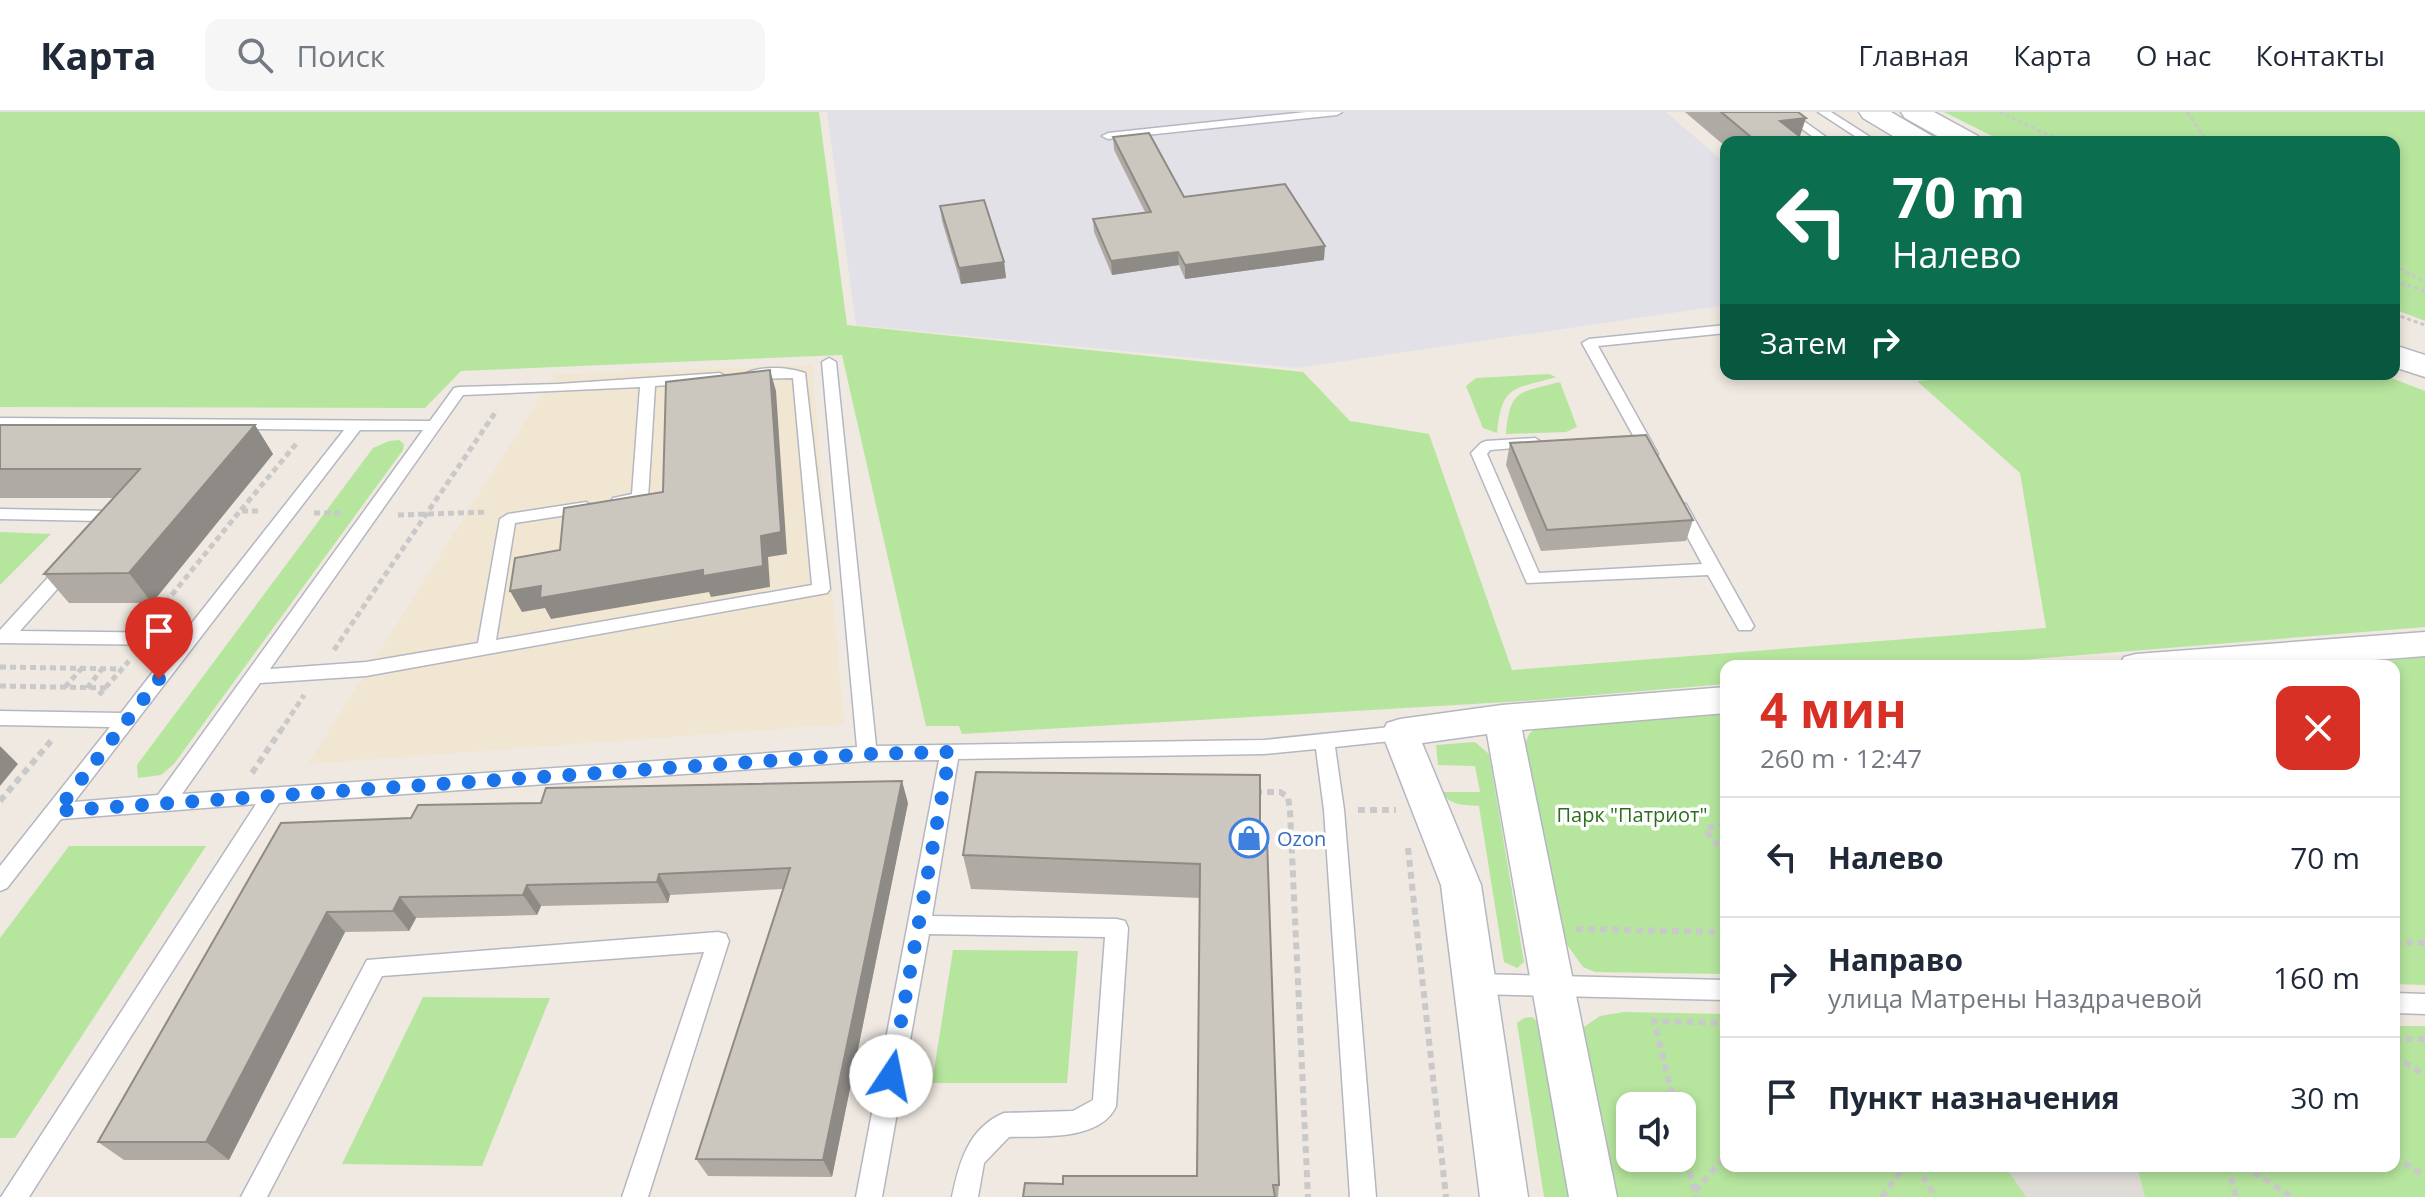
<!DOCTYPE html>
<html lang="ru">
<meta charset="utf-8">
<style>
:root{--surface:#fff;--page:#f6f6f7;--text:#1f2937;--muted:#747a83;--line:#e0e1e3;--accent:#d93025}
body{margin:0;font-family:"Open Sans",sans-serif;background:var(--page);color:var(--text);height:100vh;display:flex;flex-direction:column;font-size:30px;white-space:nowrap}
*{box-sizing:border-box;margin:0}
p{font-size:26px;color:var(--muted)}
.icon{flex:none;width:44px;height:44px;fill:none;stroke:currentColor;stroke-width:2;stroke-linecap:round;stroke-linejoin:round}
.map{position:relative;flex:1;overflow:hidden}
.drawer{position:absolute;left:1720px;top:548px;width:680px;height:512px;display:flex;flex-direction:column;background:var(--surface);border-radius:16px;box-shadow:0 4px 12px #0003}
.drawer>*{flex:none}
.hud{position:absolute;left:1720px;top:24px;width:680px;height:244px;border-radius:16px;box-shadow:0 4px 12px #0003;background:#0b6e4f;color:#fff;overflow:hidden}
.tools{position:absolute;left:1616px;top:980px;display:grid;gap:16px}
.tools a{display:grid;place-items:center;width:80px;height:80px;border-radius:16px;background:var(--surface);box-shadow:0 4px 12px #0003;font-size:40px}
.pin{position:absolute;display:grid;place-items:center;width:68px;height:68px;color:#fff;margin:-82px -34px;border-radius:50% 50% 50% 0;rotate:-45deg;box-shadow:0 0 8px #0007}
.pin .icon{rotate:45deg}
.me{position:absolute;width:88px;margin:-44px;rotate:11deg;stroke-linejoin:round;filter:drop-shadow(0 0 6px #0008)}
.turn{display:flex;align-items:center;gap:28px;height:168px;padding:0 40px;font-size:36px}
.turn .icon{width:104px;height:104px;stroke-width:2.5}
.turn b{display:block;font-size:56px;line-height:68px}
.then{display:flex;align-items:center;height:76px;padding:0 40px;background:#0003;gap:16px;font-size:30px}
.round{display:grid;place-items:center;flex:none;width:84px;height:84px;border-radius:16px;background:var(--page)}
.headline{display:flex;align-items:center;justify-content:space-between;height:136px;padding:0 40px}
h1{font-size:48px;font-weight:700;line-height:60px;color:var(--accent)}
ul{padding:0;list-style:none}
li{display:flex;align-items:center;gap:24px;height:120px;padding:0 40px;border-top:2px solid var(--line)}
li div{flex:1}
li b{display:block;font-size:30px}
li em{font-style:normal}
header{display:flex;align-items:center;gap:48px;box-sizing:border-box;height:112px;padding:0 40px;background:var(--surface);border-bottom:2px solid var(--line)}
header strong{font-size:38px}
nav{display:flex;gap:44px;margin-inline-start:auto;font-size:28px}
.search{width:560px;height:72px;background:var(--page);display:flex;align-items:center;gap:20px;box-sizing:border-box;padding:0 28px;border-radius:16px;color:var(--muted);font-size:30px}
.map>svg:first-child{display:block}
</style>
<header>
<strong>Карта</strong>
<div class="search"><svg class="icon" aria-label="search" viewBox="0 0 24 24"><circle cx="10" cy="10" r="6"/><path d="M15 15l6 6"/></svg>Поиск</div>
<nav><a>Главная</a><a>Карта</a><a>О нас</a><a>Контакты</a></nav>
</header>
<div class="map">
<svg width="2425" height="1085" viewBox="0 0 2425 1085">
<rect width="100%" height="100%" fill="#efe9e1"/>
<!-- industrial -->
<polygon fill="#e3e1e8" points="827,0 1666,0 1726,52 1726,193 1297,256 856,213"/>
<!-- education -->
<polygon fill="#f0e6d1" points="812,253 844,612 308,652 555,262"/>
<!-- green -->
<g fill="#b6e59e" fill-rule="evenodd">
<polygon points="0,0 819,0 847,213 1303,260 1350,309 1429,322 1512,558 2046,516 2020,361 1917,269 1996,262 2381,262 2425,279 2425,515 1947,554 1726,554 1726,572 1523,589 962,622 959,614 926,614 842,243 461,259 425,296 0,295"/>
<polygon points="1944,0 2425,0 2425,209 2394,197 2394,30 2004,30"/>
<path d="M1549,262L1556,265C1513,278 1502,272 1497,321L1483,316L1466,274L1476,266Z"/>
<path d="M1560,270L1577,315L1566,320L1506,322C1510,276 1519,281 1560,270Z"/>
<polygon points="399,328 404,332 403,338 174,652 161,663 138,666 137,653 373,336 389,329"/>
<polygon points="0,420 51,422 0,473"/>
<polygon points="2425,545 2425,873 2394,872 2394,554 2336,554"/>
<polygon points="1726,600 1726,862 1595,860 1583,855 1563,827 1523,637 1529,622 1537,615"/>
<path d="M1475,630L1489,642L1524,850L1517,856L1504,850L1479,694C1465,693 1450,694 1442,680H1480L1475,654L1438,653L1436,633Z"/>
<polygon points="69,734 206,734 15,1026 0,1026 0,826"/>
<polygon points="953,838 1078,839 1067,971 932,971"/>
<polygon points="423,885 550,886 482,1054 342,1052"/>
<path d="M1624,900L1726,902V1054H2394V914H2425V1085H1612L1583,932L1584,915L1600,904ZM1630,994H1682V1046H1630Z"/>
<polygon points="1532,905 1541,913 1569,1085 1544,1085 1517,911 1524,906"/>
</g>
<!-- plaza -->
<polygon fill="#dfdcd8" points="2005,1054 2137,1054 2145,1085 2026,1085"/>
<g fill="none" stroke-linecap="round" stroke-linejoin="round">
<!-- service casing -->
<g stroke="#b4b7c1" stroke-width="3">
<g id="service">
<polygon points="1306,0 1342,0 1337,3 1108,27 1102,24 1108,21"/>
<polygon points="1779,0 1791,0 1833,30 1820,30"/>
<polygon points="1818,0 1831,0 1878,30 1864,30"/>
<polygon points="1726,213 1726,221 1598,234 1658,342 1650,347 1645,345 1582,231 1589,227"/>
<path d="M829,246L836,250L876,634L1264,628L1400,614L1407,616L1410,621L1407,626L1400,628L1335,635L1344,698L1376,1085H1350L1324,698L1316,637L1264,642L958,647L932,804L1117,807L1125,809L1128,816L1116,994C1101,1029 1041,1024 1009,1025L984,1051L978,1085H952C959,1051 968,1016 1004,1001L1073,999L1093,988L1105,825L929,822L882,1085H856L939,648L867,649L279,691L29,1085H1L256,692L61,707L7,776L0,779V754L110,615L0,613V599L121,601L174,533L0,531V518L63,449H75L77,453L75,457L20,519L184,521L344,318L0,314V306L430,309L454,276L459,275L558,272L720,261L727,265L720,269L655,274L648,386L646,390L619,395L611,390L613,386L632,382L640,275L463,283L270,557L366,550L478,531L500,407L508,402L586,390L594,395L586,400L515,411L496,528L812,473L793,266L750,267L743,263C758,253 788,255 805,261L830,477L827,481L366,564L260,571L182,682L857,635L822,250ZM360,318H423L158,683L74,690Z"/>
<polygon points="1535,326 1543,331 1540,334 1490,338 1487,342 1539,461 1702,452 1672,396 1680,391 1686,392 1754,514 1751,518 1739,518 1708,463 1527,471 1471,341 1481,331 1486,329"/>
<path d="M0,397L113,399L121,404C116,412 112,416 102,414L101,409L0,407Z"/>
<polygon points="718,820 726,822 729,829 648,1085 622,1085 704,840 382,864 267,1085 241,1085 367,848"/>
<polygon points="1475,862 1726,868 1726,888 1475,882 1467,879 1464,872 1467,865"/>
<polygon points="2394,881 2425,882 2425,902 2394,901"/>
</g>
</g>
<!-- minor casing -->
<g stroke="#b4b7c1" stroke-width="3">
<g id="minor">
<polygon points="2425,520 2425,544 2296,554 2119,554 2124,545 2136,542"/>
<polygon points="1726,575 1726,601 1522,618 1617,1085 1569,1085 1487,622 1422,631 1481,773 1528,1085 1480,1085 1441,773 1382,621 1387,611 1400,607 1502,593"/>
</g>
</g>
<!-- secondary casing -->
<g stroke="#b4b7c1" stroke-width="3">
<g id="secondary">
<polygon points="1859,0 1891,0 1932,24 1936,30 1903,30 1863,6"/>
<polygon points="1901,0 1934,0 1978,24 1982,30 1948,30 1905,6"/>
<polygon points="2394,233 2425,243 2425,265 2394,255"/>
</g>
</g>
<!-- path-far2 -->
<g stroke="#c9c9c9" stroke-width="3" stroke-dasharray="4 3" stroke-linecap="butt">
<polyline points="1999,0 2064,30"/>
<polyline points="2187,0 2208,30"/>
<polyline points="2394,153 2425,170"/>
<polyline points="2394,169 2425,179"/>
<polyline points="2394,202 2425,213"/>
</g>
<!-- path-far1 -->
<g stroke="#c9c9c9" stroke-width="5" stroke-dasharray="6 4" stroke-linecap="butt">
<polyline points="241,398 296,332"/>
<polyline points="314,401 344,401"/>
<polyline points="398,403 488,400"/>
<polyline points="153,506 240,399 260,399"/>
<polyline points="334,538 497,298"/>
<polyline points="0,555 121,557"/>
<polyline points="0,574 107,576"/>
<polyline points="65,575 81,557"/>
<polyline points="87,576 102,557"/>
<polyline points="99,583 129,549"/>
<polyline points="280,620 304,583"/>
</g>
<!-- path -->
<g stroke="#c9c9c9" stroke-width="6" stroke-dasharray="7 5" stroke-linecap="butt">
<polyline points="252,661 281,618"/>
<polyline points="1255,680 1280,680 1288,685 1290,699 1308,1085"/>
<polyline points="0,689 51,629"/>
<polyline points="1358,698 1396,698"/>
<polyline points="1726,712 1706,716 1710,727 1726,738"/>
<polyline points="1408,736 1446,1085"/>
<polyline points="1576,817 1726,820"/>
<polyline points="2394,830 2425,831"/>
<polyline points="2394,927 2425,927"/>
<polyline points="2394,944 2425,963"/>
<polyline points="1675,994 1654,909 1726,911"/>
<polyline points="1682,1025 1696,1085"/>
<polyline points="2394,1045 2425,1064"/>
<polyline points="1917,1054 1935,1085"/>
<polyline points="2228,1054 2236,1085"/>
<polyline points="2244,1054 2292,1085"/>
<polyline points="1695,1079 1726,1043"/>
<polyline points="1882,1085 1905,1054"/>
</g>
<!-- service -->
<use href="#service" fill="#fff" fill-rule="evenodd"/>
<!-- minor -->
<use href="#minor" fill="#fff" fill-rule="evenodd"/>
<!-- secondary -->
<use href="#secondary" fill="#fff" fill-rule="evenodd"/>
</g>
<!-- wall -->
<g fill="#afaba4">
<polygon points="1685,0 1798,0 1799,24 1807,30 1726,30 1726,35"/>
<polygon points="1113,25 1184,85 1324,148 1185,167 1179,153 1112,163 1094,120 1093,107 1145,100 1114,38"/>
<polygon points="940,94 1004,150 1006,166 961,172 942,109"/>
<polygon points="0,313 255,313 273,342 152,491 69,491 44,462 113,386 0,386"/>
<polygon points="1510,331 1693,408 1686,429 1541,439 1506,353"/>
<polygon points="908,691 832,1065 708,1064 696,1047 783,777 670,783 668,791 541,794 537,803 416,806 409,819 345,820 229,1048 124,1048 98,1030 281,711"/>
<polygon points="1260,727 1279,1073 1278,1085 1023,1085 1063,1072 1197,1064 1200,786 971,777 963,743"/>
</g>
<!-- shaded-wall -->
<g fill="#8e8b86">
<polygon points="1806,6 1798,30 1780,9"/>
<polygon points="1325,134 1324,148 1185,167 1185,153"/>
<polygon points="1178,140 1179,153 1112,163 1111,149"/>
<polygon points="1004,150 1006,166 961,172 959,156"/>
<polygon points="770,258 776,279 787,442 768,445 770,475 711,485 709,480 551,507 545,496 522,500 510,479 761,424"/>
<polygon points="255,313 273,342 152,491 129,461"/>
<polygon points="0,634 18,652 0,674"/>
<polygon points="902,669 908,691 832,1065 823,1048"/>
<polygon points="659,762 670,783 668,791 657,770"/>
<polygon points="527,773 541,794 537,803 523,783"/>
<polygon points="400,785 416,806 409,819 393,799"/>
<polygon points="327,800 345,820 229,1048 206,1030"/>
</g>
<!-- building -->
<g fill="#cbc7bf" stroke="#8e8b86" stroke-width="2">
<polygon points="1721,0 1798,0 1806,6 1780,9 1807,30 1757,30"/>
<polygon points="1149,21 1184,85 1285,72 1325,134 1185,153 1178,140 1111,149 1093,107 1151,100 1113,25"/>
<polygon points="984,88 1004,150 959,156 940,94"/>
<polygon points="770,258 781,420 761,424 763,454 703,464 703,458 540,486 541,474 510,479 515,446 560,438 564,396 663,380 666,270"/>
<polygon points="0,313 255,313 129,461 44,462 140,357 0,357"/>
<polygon points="1646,323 1693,408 1547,418 1510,331"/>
<polygon points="976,660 1260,663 1260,727 1267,727 1279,1073 1273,1073 1275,1085 1023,1085 1025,1071 1063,1072 1063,1064 1197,1064 1200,752 963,743"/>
<polygon points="902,669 823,1048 696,1047 790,756 659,762 657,770 527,773 523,783 400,785 393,799 327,800 206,1030 98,1030 281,711 411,706 418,693 541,691 546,676"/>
</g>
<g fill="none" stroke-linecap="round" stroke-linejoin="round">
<!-- route -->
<polyline stroke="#1a73e8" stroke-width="14" stroke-dasharray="0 25.2" points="159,567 57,699 867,642 950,640 891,964"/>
</g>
<!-- icons -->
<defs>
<g id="shop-ring" transform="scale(2)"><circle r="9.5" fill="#fff" stroke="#3f7fe0" stroke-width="1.5"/><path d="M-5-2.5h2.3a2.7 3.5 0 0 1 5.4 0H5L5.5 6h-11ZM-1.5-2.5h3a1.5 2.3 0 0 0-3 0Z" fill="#3f7fe0"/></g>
</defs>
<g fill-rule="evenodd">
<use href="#shop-ring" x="1249" y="726"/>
</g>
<g text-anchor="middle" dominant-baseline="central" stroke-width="7" stroke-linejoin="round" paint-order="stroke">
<!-- park labels -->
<g font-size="20" fill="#2c6e1b" stroke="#fff">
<text x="1632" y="702">Парк "Патриот"</text>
</g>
<!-- shop labels -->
<g font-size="20" fill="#366cbe" stroke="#fff" text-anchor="start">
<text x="1277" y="726">Ozon</text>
</g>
</g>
</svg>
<div class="tools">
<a><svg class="icon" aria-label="sound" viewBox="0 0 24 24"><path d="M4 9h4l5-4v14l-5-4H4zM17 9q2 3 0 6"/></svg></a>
</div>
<div class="pin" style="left:159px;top:567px;background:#d93025"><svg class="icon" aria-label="arrive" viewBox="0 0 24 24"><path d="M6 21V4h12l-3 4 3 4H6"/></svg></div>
<svg class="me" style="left:891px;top:964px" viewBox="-20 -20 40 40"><circle r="19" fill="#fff"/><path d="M0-13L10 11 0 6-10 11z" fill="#1a73e8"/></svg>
<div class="hud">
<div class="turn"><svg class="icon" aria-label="left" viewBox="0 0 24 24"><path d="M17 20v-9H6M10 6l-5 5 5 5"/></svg><div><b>70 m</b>Налево</div></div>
<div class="then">Затем<svg class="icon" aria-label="right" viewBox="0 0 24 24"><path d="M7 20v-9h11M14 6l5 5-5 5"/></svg></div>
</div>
<section class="drawer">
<div class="headline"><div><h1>4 мин</h1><p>260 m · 12:47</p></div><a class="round" style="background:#d93025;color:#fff"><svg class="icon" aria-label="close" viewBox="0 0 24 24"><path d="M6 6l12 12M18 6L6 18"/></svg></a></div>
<ul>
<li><svg class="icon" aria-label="left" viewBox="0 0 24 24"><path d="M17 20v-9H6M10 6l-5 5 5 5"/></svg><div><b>Налево</b></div><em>70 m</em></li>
<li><svg class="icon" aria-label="right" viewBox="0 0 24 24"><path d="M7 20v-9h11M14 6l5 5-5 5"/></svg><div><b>Направо</b><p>улица Матрены Наздрачевой</p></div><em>160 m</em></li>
<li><svg class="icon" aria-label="arrive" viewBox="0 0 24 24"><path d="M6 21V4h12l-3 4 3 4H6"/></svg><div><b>Пункт назначения</b></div><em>30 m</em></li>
</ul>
</section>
</div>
